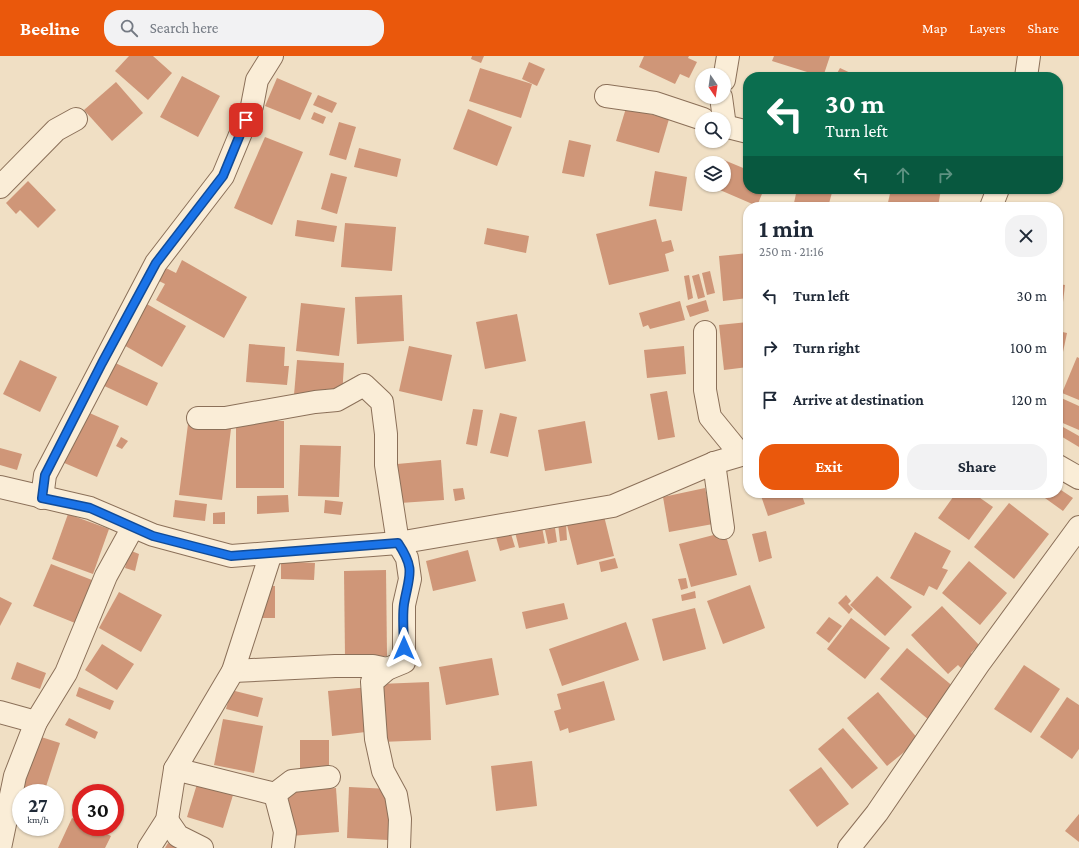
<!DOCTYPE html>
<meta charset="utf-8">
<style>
:root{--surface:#fff;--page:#f2f2f3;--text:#1f2937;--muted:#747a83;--accent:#ea580c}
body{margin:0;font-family:"Crimson Pro",serif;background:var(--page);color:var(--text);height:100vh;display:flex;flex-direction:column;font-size:15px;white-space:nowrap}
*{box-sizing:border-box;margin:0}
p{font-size:13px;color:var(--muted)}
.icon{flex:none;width:22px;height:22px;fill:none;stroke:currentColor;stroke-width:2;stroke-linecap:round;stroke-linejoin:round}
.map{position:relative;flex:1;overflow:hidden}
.panel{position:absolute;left:743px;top:146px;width:320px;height:296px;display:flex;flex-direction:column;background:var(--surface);border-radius:16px;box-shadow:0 1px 3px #0004}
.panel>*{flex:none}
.banner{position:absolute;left:743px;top:16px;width:320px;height:122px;border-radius:16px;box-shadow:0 1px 3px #0004;background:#0b6e4f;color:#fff;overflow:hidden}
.needle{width:26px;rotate:167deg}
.fabs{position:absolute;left:695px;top:12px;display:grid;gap:8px}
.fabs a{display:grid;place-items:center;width:36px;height:36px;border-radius:50%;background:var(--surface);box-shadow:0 1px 3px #0004;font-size:20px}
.speed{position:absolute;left:12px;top:728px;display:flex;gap:8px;font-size:20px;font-weight:700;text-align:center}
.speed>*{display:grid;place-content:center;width:52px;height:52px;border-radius:50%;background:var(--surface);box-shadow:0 1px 3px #0004;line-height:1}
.speed small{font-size:10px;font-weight:400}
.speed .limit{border:6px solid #d22;background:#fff;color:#111}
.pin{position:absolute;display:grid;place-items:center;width:34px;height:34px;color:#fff;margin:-17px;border-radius:8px;box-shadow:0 2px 6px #0006}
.me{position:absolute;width:44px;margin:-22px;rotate:0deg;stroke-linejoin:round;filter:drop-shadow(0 0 3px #0008)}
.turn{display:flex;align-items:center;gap:14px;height:84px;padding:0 16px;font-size:18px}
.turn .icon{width:52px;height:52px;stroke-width:2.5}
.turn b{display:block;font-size:28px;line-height:34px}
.lanes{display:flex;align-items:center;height:38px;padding:0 16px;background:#0003;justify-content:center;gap:20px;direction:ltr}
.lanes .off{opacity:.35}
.round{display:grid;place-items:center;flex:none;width:42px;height:42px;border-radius:16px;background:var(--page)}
.head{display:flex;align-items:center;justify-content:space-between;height:68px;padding:0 16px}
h1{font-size:24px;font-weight:700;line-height:30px}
.cta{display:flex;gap:8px;margin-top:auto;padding:8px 16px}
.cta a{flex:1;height:46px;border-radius:16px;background:var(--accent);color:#fff;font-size:16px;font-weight:700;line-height:46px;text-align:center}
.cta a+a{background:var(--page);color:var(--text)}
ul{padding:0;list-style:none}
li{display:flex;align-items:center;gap:12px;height:52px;padding:0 16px}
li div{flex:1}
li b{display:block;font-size:15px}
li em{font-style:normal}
header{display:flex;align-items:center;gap:24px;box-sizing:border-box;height:56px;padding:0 20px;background:var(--accent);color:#fff}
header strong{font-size:19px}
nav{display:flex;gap:22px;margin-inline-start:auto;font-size:14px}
.search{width:280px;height:36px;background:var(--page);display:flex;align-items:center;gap:10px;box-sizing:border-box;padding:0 14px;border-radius:16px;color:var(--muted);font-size:15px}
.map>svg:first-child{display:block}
</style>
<header>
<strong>Beeline</strong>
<div class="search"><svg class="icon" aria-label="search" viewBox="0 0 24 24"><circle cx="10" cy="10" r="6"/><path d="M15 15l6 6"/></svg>Search here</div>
<nav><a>Map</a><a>Layers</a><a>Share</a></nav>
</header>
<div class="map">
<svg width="1079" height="792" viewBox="0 0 1079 792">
<rect width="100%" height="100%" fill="#f0dfc4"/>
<!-- building -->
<g fill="#cf9678">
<polygon points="129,0 153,0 172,17 148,44 115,15"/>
<polygon points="472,0 484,0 481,7 471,3"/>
<polygon points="644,0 689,0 688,2 697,6 689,22 680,18 675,28 639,11"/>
<polygon points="774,0 830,0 823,21 772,5"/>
<polygon points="529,6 545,13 537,30 522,23"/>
<polygon points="480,12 532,28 521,62 469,45"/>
<polygon points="840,12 859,21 835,21"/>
<polygon points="927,17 949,20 949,21 927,21"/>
<polygon points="182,20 220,40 198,81 160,61"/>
<polygon points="277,22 312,37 300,64 265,50"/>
<polygon points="116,26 143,57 112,85 84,54"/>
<polygon points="318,39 337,47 332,57 313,49"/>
<polygon points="626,52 669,63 659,97 616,85"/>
<polygon points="468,53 512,71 497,110 453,93"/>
<polygon points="314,56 326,61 323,68 311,63"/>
<polygon points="339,66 356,71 346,104 329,99"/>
<polygon points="265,81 303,96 272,169 234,152"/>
<polygon points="569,84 591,89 584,121 562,117"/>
<polygon points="359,92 401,103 397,121 354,111"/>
<polygon points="724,104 748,114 748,133 764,133 757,150 713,131 714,129 724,129"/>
<polygon points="655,115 687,121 682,155 649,150"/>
<polygon points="331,117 347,121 337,158 321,153"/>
<polygon points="28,125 56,154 38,172 20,154 16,158 6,147"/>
<polygon points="797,133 833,133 828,151 811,151 794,147"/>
<polygon points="891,133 941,133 938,151 887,151"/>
<polygon points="944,146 959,149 959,151 943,151"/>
<polygon points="656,163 662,186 671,184 674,195 665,198 669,215 609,229 596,178"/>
<polygon points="297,164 337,170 334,186 295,180"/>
<polygon points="345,167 396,171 392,215 341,211"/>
<polygon points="487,172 529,180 526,197 484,188"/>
<polygon points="748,197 748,242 723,245 719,200"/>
<polygon points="182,204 247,241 224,282 156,244 165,228 159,225 166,212 176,217"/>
<polygon points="710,215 715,237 707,239 702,217"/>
<polygon points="699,218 705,241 698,243 692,220"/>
<polygon points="689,219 693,242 688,244 684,220"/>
<polygon points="1058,228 1065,229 1061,263 1058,262"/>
<polygon points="402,239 404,285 357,288 355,241"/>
<polygon points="706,244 709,255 690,261 686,250"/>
<polygon points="680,245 685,264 650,273 648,269 643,271 639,257"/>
<polygon points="145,247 186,270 162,311 122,288"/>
<polygon points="301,247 345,252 339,300 296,295"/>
<polygon points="517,258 526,305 485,313 476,266"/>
<polygon points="748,266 748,311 724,314 719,269"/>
<polygon points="1058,275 1067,277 1059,315 1058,315"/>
<polygon points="249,288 285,291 284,310 289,310 287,329 246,326"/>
<polygon points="409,290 452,299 442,345 399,335"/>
<polygon points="684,290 686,318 647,322 644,294"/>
<polygon points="1077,301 1079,302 1079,344 1062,337"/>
<polygon points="20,304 57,321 40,356 3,338"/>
<polygon points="109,304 158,327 147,350 98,327"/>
<polygon points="297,304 344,307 342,342 294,339"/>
<polygon points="667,335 675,381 658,384 650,338"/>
<polygon points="1059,341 1079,350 1079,374 1058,365"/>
<polygon points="473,353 483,354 477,390 466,388"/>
<polygon points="85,355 119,370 97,421 62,406"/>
<polygon points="500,357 517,361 508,401 490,397"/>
<rect x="236" y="365" width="48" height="67"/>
<polygon points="585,365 592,407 545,415 538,374"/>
<polygon points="188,368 231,373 222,444 179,439"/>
<polygon points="1063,371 1079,380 1079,391 1059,379"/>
<polygon points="121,381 128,385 122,393 116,390"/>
<polygon points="300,389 341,390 339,441 298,440"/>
<polygon points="0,392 22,398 17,414 0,409"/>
<polygon points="441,404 444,444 400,447 397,408"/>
<polygon points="463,432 465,443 455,445 453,433"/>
<polygon points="705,432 713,468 669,476 663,441"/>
<polygon points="1058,432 1073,442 1063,455 1038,437 1058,437"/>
<polygon points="760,437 801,437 805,448 768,460"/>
<polygon points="812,437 831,437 814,442"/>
<polygon points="956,437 973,437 993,451 969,484 938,462"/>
<polygon points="288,439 289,456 257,458 257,440"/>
<polygon points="175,444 207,448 205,465 173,461"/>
<polygon points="325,444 343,446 341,459 324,457"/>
<polygon points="1009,447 1049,478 1014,523 974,491"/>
<polygon points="225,456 225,468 213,468 213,457"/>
<polygon points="68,458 109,473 93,518 52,503"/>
<polygon points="604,460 614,500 577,509 567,469"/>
<polygon points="558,467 566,467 567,484 560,485"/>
<polygon points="542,471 545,487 519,492 515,476"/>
<polygon points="555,472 557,486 548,488 545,474"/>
<polygon points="766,475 772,502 759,506 752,478"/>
<polygon points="725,476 737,519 691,531 679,488"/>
<polygon points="915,476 951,495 942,512 948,514 937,534 929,530 924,540 890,522"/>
<polygon points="511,478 515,491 500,495 496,481"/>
<polygon points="129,494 139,498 135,515 125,512"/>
<polygon points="468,494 476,525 433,535 426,505"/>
<polygon points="615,502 618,512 601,516 599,506"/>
<polygon points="281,505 315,507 314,524 281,523"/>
<polygon points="969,505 1007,537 980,569 942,537"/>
<polygon points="51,508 92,524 75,567 33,550"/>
<polygon points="386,514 387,600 345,601 344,515"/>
<polygon points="877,520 912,551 885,580 850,549"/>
<polygon points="686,522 688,532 681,534 678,523"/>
<polygon points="750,529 765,572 723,588 707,545"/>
<rect x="262" y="530" width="13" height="32"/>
<polygon points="695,535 696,542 682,545 681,539"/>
<polygon points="119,536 162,559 141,596 99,572"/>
<polygon points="846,539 851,545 848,548 853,553 849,558 838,547"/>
<polygon points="0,541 12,547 0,570"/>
<polygon points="564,547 568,563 526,573 522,556"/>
<polygon points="942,550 979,589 971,597 974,600 961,612 958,609 948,618 911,579"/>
<polygon points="695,552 706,593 663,605 652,563"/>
<polygon points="829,561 842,570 829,587 816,577"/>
<polygon points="851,562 890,592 865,623 827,593"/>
<polygon points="626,566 639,604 562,630 549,593"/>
<polygon points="102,588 134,608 117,634 85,614"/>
<polygon points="907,592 955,632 929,664 880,623"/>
<polygon points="492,602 499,639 446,649 439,611"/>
<polygon points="17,606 46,617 40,633 11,623"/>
<polygon points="1024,609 1060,633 1031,677 994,653"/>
<polygon points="604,625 615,664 569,677 568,672 560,675 554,655 561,653 557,638"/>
<polygon points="429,626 431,684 381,686 379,628"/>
<polygon points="79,631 114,645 110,654 76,640"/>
<polygon points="369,631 374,675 332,680 328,635"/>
<polygon points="231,634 263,642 258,661 226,653"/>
<polygon points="878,636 919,684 887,710 847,662"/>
<polygon points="1067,641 1079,649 1079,693 1072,703 1040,681"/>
<polygon points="69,662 98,676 95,683 65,669"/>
<polygon points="223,663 263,670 254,717 214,709"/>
<polygon points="843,672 878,712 852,733 818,693"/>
<polygon points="38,680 60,687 44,737 26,737 21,735"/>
<polygon points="300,684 329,684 329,719 300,718"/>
<polygon points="532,705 537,750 496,755 491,710"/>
<polygon points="821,711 849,748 817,771 789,734"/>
<polygon points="197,728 233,739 223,772 187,761"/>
<polygon points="349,731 390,733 388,784 347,782"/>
<polygon points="336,732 339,776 291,780 288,736"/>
<polygon points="1079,758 1079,786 1065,775"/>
<polygon points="72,762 81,766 81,771 92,771 111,780 105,792 58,792"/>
<polygon points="168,787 176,792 165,792"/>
</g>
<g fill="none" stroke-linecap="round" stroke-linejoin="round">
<!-- minor casing -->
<g stroke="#8b7059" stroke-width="24">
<g id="minor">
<polyline points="1026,21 1029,0"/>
<polyline points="724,24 728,0"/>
<polyline points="606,40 655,47 703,63"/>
<polyline points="721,41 724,63"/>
<polyline points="724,70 748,76"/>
<polyline points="0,131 56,74 76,63"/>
<polyline points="991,151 998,133"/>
<polyline points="705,276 705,334 710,361 741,399"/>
<polyline points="198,362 225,362 315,346 337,344 364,329 382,346 386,378 386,409 398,487 407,502 410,523 404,549 404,606 387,613 372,626 376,683 383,715 396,739 400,763 399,792"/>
<polyline points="714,407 723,472"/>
<polyline points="1058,410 1079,422"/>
<polyline points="0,431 90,452 153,479 231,500 398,487 613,450 714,407 748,397"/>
<polyline points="42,442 45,419 156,207 223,120 252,50 257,24 272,0"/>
<polyline points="233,615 335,610 373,610 387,613"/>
<polyline points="0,656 36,666"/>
<polyline points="175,713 275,738 292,725 329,721"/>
<polyline points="275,738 285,776 283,792"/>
<polyline points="167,764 178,780 202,792"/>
<polyline points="0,792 15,720 36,666 66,617 106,520 133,471"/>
<polyline points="149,792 167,764 175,713 233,615 271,497"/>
<polyline points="849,792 877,757 978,609 1079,471"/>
</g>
</g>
<!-- minor -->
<use href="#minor" stroke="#faedd7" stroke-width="22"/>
</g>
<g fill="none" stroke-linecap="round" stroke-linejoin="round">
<!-- route casing -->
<g stroke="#114b97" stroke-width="10">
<path id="route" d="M246,64L223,120L156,207L102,307L45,419L42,442L90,452L153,480L231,500L398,487C416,514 409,519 404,548C402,562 404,578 404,592"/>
</g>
<!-- route -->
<use href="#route" stroke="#1a73e8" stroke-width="7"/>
</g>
</svg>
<div class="fabs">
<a><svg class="needle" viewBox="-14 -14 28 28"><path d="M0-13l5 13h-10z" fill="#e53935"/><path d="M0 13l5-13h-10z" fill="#747a83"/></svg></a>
<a><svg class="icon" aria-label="search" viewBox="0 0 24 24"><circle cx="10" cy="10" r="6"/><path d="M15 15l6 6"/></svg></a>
<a><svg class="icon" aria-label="layers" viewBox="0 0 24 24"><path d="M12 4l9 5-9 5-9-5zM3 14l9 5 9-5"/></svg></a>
</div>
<div class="speed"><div>27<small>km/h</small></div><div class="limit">30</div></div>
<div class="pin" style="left:246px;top:64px;background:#d93025"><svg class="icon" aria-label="arrive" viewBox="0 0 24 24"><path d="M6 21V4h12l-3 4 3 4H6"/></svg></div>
<svg class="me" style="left:404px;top:592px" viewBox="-20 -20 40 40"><path d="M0-17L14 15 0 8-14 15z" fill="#1a73e8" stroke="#fff" stroke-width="4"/></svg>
<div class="banner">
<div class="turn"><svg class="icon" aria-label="left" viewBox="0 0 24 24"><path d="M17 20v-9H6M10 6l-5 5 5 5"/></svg><div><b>30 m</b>Turn left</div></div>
<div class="lanes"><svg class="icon" aria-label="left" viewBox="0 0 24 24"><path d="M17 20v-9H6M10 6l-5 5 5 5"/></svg><svg class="icon off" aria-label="ahead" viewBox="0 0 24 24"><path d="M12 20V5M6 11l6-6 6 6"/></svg><svg class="icon off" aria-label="right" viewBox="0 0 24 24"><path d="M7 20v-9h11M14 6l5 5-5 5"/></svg></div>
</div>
<section class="panel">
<div class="head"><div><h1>1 min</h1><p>250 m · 21:16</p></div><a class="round"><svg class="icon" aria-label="close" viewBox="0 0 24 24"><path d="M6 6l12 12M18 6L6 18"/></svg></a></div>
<ul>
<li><svg class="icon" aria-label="left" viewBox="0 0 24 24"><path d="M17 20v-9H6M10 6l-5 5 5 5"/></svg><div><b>Turn left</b></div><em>30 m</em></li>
<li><svg class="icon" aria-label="right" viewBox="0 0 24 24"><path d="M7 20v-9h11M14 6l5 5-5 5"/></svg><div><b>Turn right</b></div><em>100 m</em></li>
<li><svg class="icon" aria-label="arrive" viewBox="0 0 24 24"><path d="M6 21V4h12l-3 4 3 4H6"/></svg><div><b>Arrive at destination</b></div><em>120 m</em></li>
</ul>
<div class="cta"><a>Exit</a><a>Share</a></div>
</section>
</div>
